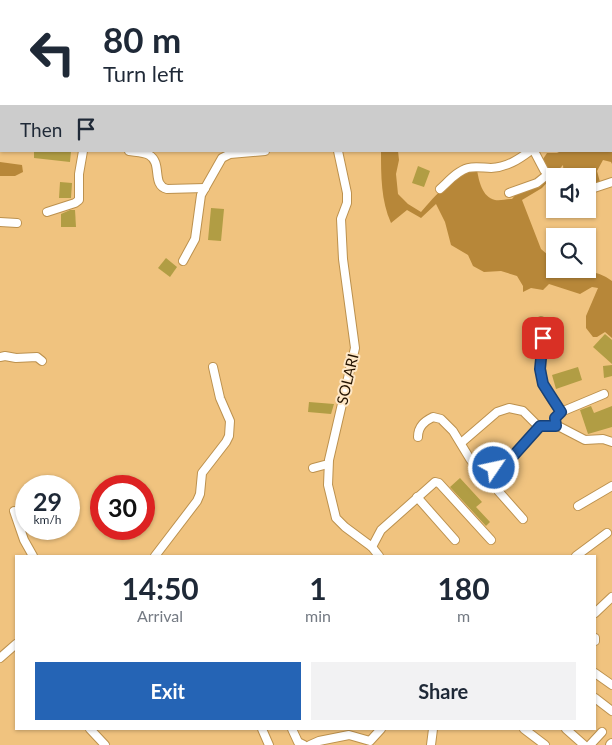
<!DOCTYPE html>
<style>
:root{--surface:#fff;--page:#f2f2f3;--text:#1f2937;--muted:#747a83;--accent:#2564b5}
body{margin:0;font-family:Lato,sans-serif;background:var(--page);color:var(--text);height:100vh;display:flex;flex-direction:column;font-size:19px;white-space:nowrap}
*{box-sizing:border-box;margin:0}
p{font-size:16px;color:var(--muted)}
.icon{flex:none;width:28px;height:28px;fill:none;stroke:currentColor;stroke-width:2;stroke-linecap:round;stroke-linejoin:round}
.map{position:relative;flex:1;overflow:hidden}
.panel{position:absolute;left:15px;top:555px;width:581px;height:175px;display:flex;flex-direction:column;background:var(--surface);border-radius:0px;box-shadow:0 1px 4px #0004}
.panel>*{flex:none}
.top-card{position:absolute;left:0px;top:0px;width:612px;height:152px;box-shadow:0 1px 4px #0004;background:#fff;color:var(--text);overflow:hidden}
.fabs{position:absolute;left:546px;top:168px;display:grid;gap:10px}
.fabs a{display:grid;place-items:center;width:50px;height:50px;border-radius:0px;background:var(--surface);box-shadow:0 1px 4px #0004;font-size:25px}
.speed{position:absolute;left:15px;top:475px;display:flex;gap:10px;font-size:25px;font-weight:700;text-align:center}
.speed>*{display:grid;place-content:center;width:65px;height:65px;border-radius:50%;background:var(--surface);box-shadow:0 1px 4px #0004;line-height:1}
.speed small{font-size:12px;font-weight:400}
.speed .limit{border:8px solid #d22;background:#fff;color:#111}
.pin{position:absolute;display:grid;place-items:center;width:42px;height:42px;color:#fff;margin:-21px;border-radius:10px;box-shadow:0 2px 8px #0006}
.me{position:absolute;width:55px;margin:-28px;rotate:56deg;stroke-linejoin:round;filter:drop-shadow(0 0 4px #0008)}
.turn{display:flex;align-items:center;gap:18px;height:105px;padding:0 20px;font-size:22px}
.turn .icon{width:65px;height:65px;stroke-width:2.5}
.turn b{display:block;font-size:35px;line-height:42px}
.then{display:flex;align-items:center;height:48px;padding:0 20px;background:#0003;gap:10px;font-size:19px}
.eta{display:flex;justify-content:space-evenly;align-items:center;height:85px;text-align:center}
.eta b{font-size:30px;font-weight:700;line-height:35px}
.button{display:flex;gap:10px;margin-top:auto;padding:10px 20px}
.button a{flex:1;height:58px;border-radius:0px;background:var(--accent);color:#fff;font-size:20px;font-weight:700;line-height:58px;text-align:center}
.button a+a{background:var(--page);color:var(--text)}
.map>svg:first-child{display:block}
</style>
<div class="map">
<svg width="612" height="745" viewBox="0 0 612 745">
<rect width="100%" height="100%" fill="#f0c37f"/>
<!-- forest -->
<g fill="#b78739">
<path d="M612,1V164L611,162L603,160L597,171L600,182L588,186V176H564L563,165L542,188L522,200L541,249L555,261V269C574,269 597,269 612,281V338L605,332L597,337H593L586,328V316L598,288L592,287L580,294L549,284L543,290L531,288L523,292V286L517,276L501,271L484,272L473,266L468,255L451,245L445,222L436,204L421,218L407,210L391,223C381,201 381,175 381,151H398L399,160L396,174L398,194L408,204L421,212C435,196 454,173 477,170C479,181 482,197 495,200C500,201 507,199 512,199L517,193L540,187L551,174L543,159L547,153H557L561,151H611Z"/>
<polygon points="0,162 22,165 23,172 15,176 0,176"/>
</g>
<!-- building -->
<g fill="#b19d44">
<polygon points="34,151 71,151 70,162 34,158"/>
<polygon points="418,166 430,171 424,187 412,183"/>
<polygon points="60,182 72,183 71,198 59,198"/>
<polygon points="211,208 224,209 221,241 208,240"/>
<polygon points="70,210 75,210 76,227 61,227 61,214"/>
<polygon points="166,258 177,267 170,277 158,268"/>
<polygon points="605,334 612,340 612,364 593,347"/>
<polygon points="612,365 612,376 604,378 603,366"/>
<polygon points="578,367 582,380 556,389 552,375"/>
<polygon points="309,402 334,404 331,414 308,412"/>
<polygon points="591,406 594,413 612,406 612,427 588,434 580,410"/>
<polygon points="460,478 482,502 476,507 490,522 486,526 450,487"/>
</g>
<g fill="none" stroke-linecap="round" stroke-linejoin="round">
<!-- minor casing -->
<g stroke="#bc914e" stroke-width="10">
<g id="minor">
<polyline points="234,0 235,1"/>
<polyline points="263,0 264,1"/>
<polyline points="447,0 448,1"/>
<polyline points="30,1 30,0"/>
<polyline points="84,1 84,0"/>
<polyline points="110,1 111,0"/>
<polyline points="280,1 281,0"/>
<polyline points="406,1 411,0"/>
<polyline points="0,95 1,95"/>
<path d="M129,151C135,152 144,152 149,155C163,163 151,185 167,189L205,188"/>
<polyline points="338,151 347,193 347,203 341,219 343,259 355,348 329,460 328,485 336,518 345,527 372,547 379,556"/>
<polyline points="534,151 544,170 555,182"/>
<path d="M440,189C448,182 457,171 468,168C476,166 484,168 491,168C507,167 518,160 530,151"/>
<polyline points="588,190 612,182"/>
<polyline points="509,193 537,183 547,175"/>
<polyline points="47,212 75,203 79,200 79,174 83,151"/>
<polyline points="0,222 17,223"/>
<polyline points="183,261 195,239 201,195 222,158 230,154 265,151"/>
<path d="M541,321C544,342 537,365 544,385C547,395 555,404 561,412"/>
<polyline points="0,357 5,356 16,358 37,357 42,361"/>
<polyline points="556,426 555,418 561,412 604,394"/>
<path d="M418,437C418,426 425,421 433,417L441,419L453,431L470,459L523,519"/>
<polyline points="461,443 497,412 509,408 523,411 537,425 560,427 585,440 603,439 612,442"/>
<polyline points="313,468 328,464"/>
<polyline points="494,468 514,455 540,426"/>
<polyline points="417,497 455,540"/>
<polyline points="578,506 612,486"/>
<polyline points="14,511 24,540 33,556"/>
<polyline points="372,547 381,530 435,482 439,483 491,540"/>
<polyline points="155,556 197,501 200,494 202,473 226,442 229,436 230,421 220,398 213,367"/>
<polyline points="576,556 607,533"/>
<polyline points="595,613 612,597"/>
<polyline points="595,638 595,641"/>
<polyline points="0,658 16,644"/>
<polyline points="595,673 612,685"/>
<polyline points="595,698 612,711"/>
<polyline points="90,729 105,745"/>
<polyline points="262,729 269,745"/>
<polyline points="292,729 298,742 304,745"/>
<polyline points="524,729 545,745"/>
<polyline points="566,729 584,745"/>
<polyline points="310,745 319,741 349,735 370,741 381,729"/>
<polyline points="431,745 433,729"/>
<polyline points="590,745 602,732"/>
</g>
</g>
<!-- major casing -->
<g stroke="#bc914e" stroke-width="12">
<polyline id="major" points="611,745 612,744"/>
</g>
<!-- minor -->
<use href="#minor" stroke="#fff" stroke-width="8"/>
<!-- major -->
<use href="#major" stroke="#fff" stroke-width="10"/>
</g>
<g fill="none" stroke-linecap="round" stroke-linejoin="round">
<!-- route casing -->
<g stroke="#184176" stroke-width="12">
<polyline id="route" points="494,468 514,455 540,426 556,426 555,418 561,412 543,384 540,369 543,338"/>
</g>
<!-- route -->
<use href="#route" stroke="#2564b5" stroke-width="9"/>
</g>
<g text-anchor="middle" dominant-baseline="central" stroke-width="4" stroke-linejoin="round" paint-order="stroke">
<!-- street labels -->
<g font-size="15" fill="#241300" stroke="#ffe8c7">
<text transform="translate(347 379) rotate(-77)">SOLARI</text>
</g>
</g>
</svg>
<div class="fabs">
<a><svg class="icon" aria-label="sound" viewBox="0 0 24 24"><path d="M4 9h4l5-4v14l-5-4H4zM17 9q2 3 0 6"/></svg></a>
<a><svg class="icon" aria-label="search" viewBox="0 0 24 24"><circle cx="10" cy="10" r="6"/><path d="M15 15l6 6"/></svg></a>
</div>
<div class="speed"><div>29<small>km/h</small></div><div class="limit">30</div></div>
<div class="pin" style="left:543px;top:338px;background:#d93025"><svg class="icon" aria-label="arrive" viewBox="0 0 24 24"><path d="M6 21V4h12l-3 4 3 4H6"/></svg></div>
<svg class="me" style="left:494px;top:468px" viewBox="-20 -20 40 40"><circle r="17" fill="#2564b5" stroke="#fff" stroke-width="3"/><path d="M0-11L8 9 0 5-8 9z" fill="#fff"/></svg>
<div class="top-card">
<div class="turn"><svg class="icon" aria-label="left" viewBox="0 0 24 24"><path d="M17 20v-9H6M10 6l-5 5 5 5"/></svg><div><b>80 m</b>Turn left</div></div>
<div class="then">Then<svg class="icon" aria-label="arrive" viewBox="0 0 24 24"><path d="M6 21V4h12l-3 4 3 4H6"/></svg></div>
</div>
<section class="panel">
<div class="eta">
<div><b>14:50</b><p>Arrival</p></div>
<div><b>1</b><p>min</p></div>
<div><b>180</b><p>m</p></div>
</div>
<div class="button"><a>Exit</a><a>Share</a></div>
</section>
</div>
